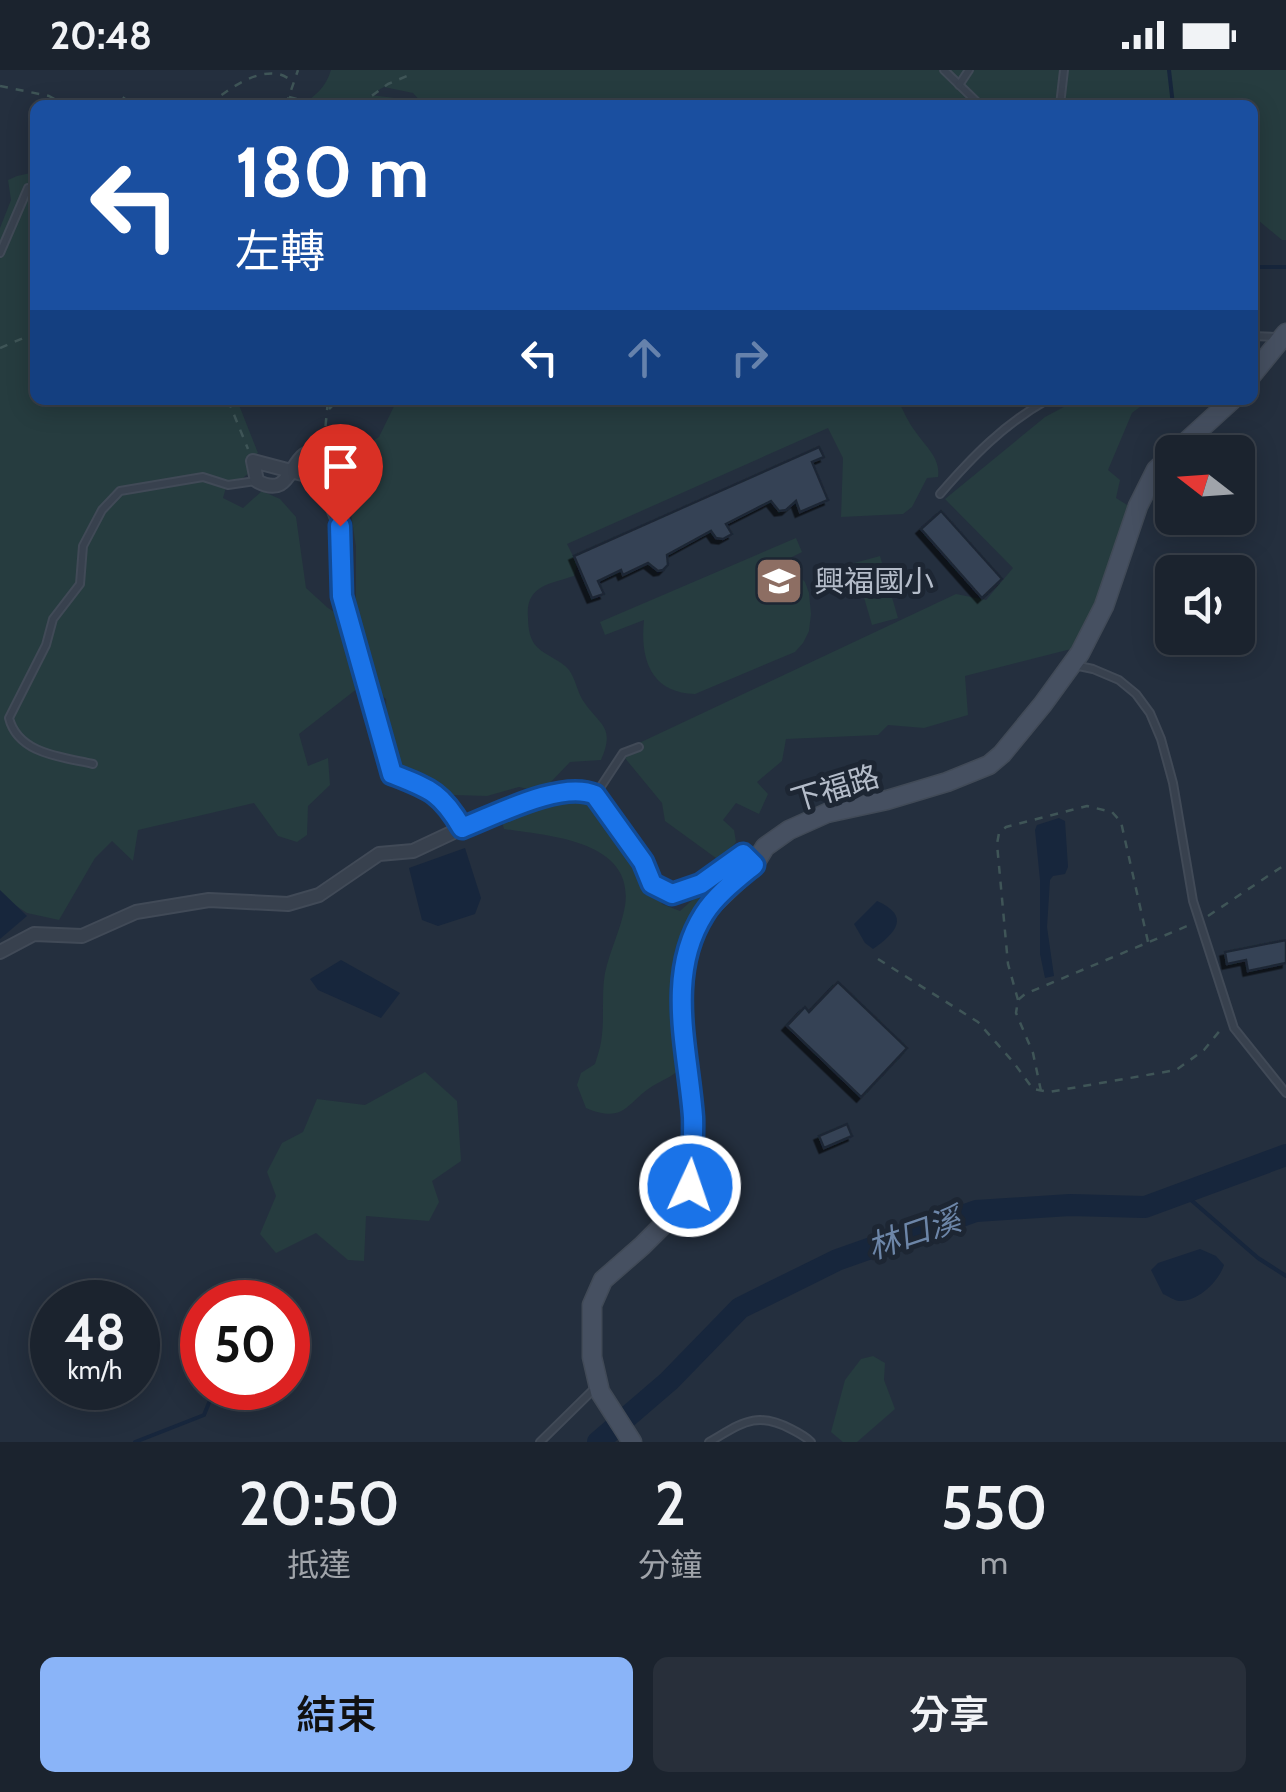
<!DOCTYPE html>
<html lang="zh-TW">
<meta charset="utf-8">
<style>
:root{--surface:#1b232e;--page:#282f3a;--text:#f1f3f6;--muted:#a0a4aa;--line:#39404a;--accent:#8ab4f8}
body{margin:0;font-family:Cabin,"Noto Sans TC",sans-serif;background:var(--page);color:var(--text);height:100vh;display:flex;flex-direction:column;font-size:38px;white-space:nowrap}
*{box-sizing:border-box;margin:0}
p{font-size:32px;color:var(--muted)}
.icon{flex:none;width:55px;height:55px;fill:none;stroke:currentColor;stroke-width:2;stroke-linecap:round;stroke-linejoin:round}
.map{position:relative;height:1372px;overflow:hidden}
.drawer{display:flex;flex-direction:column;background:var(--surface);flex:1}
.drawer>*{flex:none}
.top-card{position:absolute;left:30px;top:30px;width:1228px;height:305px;border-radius:15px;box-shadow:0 5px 25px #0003,0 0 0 2px var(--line);background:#1a4fa0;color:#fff;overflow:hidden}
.needle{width:65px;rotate:287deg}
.controls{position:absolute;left:1155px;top:365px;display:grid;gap:20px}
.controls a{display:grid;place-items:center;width:100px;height:100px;border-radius:15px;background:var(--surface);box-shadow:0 5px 25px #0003,0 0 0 2px var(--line);font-size:50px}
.speed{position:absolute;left:30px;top:1210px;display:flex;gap:20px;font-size:50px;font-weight:700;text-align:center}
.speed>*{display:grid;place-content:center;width:130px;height:130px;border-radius:50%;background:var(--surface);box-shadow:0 5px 25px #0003,0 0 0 2px var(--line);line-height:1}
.speed small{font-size:25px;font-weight:400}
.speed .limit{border:15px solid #d22;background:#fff;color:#111}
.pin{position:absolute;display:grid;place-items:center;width:85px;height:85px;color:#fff;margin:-102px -42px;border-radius:50% 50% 50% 0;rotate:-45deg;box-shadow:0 0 10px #0007}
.pin .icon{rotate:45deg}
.me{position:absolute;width:110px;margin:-55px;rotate:3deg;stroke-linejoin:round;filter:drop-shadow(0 0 8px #0008)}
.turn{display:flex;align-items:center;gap:35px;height:210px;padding:0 40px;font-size:45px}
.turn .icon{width:130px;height:130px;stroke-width:2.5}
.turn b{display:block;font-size:70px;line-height:85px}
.lanes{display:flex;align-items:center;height:95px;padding:0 40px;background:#0003;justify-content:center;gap:50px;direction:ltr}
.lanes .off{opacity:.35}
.eta{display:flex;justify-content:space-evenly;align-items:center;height:170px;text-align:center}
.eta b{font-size:60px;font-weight:600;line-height:70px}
.button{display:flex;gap:20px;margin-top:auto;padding:20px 40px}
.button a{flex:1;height:115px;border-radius:15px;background:var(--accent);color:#111;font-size:40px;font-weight:600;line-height:115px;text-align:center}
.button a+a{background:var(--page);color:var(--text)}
.status{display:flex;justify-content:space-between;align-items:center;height:70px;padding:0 50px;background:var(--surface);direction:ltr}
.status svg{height:28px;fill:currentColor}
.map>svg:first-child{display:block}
</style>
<div class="status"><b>20:48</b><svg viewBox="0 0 49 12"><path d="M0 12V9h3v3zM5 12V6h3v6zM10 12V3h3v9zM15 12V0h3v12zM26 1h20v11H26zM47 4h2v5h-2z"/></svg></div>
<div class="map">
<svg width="1286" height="1372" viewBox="0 0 1286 1372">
<defs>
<filter id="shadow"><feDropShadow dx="-4.5" dy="4.5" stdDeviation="0" flood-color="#0009"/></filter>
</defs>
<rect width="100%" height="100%" fill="#242f3e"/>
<!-- green -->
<g fill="#263c3f">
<path d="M331,0H1286V170H1282L1253,146L1252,35H424L413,23L384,17L370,25L411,30L410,35H302C316,25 326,17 331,0Z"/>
<polygon points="35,102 35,330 237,330 258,383 247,390 249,403 239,411 228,410 223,428 243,438 262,421 280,429 296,447 306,518 328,538 344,548 358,618 299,664 308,696 328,688 330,715 308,736 307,765 297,772 278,766 254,733 138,760 133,791 112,771 95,788 59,850 27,843 0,825 0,158 11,130 8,110 17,106"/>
<path d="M397,330H898C903,340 908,352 915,361C925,376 941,388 938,407L927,408L912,437L903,444L841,447L843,388L828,358L567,474L577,494L574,506C549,514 525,516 528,548C528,558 530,570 537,577C546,586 561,590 569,600C575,608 577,620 582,629C599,656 616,655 601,690L570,692L548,715L533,720L519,717L487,726L453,725L407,709L396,697L388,681L386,629L374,619L361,562L356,530V477L346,409L340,391L379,367Z"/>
<polygon points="1103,330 1149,330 1132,343 1108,400 1120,410 1116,428 1140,443 1079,577 965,606 968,645 924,658 888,655 878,665 786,669 782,691 757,712 768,724 759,744 736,733 723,750 734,760 736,772 720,791 665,751 662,733 620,682 956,524 986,530 1013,498 945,429 1045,347 1075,331 1095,333"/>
<path d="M796,468L802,482L784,491L805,512L809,523L811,544L809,561L803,573L795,582L695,624C650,623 640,588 644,550L605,565L600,552Z"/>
<polygon points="880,486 898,548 872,555 854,493"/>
<path d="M580,717L647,792L662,834L680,841L719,806L727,810L696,848L682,996C674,1006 667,1008 656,1014C626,1031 627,1055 586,1038L577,1015L581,1003L595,994C597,987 600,979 601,972C605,949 601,925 605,903C610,880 621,859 625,836C635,770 548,766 504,759L500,744Z"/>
<polygon points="425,1002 457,1031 461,1091 432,1111 439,1132 429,1151 366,1146 364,1191 348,1190 316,1163 276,1183 260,1164 276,1126 267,1102 282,1073 303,1062 317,1029 365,1035"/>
<polygon points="873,1286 885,1293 884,1310 895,1339 857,1372 843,1372 831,1362 845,1310 861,1289"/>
</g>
<!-- water -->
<g fill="#17263c">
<polygon points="1059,748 1065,751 1068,797 1065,804 1053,806 1050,810 1047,857 1054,906 1045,908 1040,884 1040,810 1035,760 1037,755"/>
<polygon points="465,778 481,828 475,844 438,856 422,850 409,798"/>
<polygon points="0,820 27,846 0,869"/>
<path d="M877,831C911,846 896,863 873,879L865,873L854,854Z"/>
<polygon points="341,890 400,923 381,948 318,920 310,909"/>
<path d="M1200,1179L1216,1186L1224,1195C1219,1211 1198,1232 1179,1231C1173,1230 1168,1226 1163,1224L1151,1200L1158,1193Z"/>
</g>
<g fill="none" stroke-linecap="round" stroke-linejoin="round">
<!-- stream -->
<g stroke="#17263c" stroke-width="4">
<polyline points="1169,0 1173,35"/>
<polyline points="1252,197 1286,197"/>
<polyline points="1183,1123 1258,1188 1286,1206"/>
<polyline points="135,1372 204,1345 215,1318"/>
</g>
<!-- river -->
<polyline stroke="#17263c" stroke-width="22" points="598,1372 669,1311 740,1238 837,1190 976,1141 1070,1135 1145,1137 1286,1085"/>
</g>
<!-- building -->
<g fill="#364354" stroke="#1f2835" stroke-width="2.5" filter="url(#shadow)">
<polygon points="819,377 824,387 812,392 828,430 800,442 796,431 786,440 779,441 771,431 726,454 732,464 723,469 716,468 711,461 667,485 668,495 663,500 658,501 648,493 623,505 621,500 598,511 604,524 592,528 574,486"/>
<polygon points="941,441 1002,509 982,528 921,459"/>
<polygon points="1286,870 1286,893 1248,901 1246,890 1227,894 1225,882"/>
<polygon points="838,912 907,978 861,1027 787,956 805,937 809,942"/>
<polygon points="847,1054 852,1066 824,1078 819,1066"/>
</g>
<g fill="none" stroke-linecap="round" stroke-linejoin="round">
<!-- service casing -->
<g stroke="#414a57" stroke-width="10">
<g id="service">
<polyline points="944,0 980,35"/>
<polyline points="959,15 969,0"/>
<polyline points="1060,35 1064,0"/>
<polyline points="0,183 28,118"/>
<polyline points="1252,266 1276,267"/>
<path d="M940,424C972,387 1004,354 1047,330"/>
<polyline points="1074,595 1093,599 1119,610 1136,624 1150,643 1161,669 1173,713 1193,831 1234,958 1286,1023"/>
<path d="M93,694C62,687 18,684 9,648L46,575L53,549L80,514L83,476L102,440L120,421L203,407L228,415L256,411"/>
<polyline points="596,724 623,683 639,677"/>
<polyline points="540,1372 594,1319"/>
<path d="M709,1372C741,1354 755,1340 791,1359C799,1363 805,1366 811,1372"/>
</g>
</g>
<!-- minor casing -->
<g stroke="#414a57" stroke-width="16">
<g id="minor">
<path d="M329,411L253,391L257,411C288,428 289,396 304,385C311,380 315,382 322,383L327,392L330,431L340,456L342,527L393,704C430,719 442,722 462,758"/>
<polyline points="0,882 34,864 82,866 136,842 209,830 288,834 319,825 379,784 413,781 462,758 549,725 584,720 595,725 643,792 653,815 672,824 701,814 743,784 754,795"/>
</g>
</g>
<!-- secondary casing -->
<g stroke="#414a57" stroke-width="21">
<g id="secondary">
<polyline points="1252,305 1286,263"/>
<polyline points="1175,382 1232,330"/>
<polyline points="632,1372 600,1322 592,1287 592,1235 603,1210 642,1176 674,1144 689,1116 693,1052 683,963 681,914 689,873 706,841 754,795 765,777 789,760 827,743 887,730 947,712 989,695 1002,684 1043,634 1080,583 1104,536 1138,436 1156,400 1172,385"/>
</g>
</g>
<!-- path -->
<g stroke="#3f5557" stroke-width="2.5" stroke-dasharray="8 8" stroke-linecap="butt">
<polyline points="0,16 49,26 65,35"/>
<polyline points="289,27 319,35"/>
<polyline points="109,35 122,27 134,35"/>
<polyline points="151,35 161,35"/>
<path d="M209,35C226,21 253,0 278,4C284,5 289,9 294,12"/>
<polyline points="286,35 298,0"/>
<polyline points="359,35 388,14 407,6 409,0"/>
<polyline points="0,278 35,263"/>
<polyline points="228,330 248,379"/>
<polyline points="329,339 338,330"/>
<polyline points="324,372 328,330"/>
<polyline points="1208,846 1286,794"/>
<polyline points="878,889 978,952 1014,993 1033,1019 1049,1022 1176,1000 1204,980 1222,958"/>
<polyline points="1018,930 1008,894 997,774 999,763 1006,757 1087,736 1112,742 1121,752 1148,872"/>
<polyline points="1041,1021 1033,983 1016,943 1018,930 1025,924 1192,854"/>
</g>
<!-- service -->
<use href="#service" stroke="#38414e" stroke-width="6"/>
<!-- minor -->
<use href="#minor" stroke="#38414e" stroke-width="12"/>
<!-- secondary -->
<use href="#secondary" stroke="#465061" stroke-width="18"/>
</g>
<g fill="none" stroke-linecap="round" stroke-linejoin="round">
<!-- route casing -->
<g stroke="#114b97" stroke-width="25">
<path id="route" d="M340,456L342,526L392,704C430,719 441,722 462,758C496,745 562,710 595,725L643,792L652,814L672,824L701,814L743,784L754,795C737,809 716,825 704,844C665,905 688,980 693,1047C694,1070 691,1094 690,1116"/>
</g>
<!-- route -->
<use href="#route" stroke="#1a73e8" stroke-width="18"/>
</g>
<!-- icons -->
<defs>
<g id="school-square" transform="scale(2.5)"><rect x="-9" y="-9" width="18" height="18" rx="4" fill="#8d6e63" stroke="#1d2633"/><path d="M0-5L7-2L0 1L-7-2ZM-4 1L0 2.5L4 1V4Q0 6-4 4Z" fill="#fff"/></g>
</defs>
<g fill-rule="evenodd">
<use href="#school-square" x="779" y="511"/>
</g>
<g text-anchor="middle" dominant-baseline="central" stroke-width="10" stroke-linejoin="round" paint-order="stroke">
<!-- poi labels -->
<g font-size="30" fill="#b4bcc9" stroke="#1d2633" text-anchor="start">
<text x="814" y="511">興福國小</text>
</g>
<!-- street labels -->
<g font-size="30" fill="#b4bcc9" stroke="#1d2633">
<text transform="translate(835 718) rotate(-17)">下福路</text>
</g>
<!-- water labels -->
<g font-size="32" font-style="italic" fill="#6d86a8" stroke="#1d2633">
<text transform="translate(914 1163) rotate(-19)">林口溪</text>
</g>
</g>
</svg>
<div class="controls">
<a><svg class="needle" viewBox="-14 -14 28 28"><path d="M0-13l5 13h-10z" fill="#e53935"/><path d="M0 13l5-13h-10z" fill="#a0a4aa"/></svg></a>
<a><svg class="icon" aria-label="sound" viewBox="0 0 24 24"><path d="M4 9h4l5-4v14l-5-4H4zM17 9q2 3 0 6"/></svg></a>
</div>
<div class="speed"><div>48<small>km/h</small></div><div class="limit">50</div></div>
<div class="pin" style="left:340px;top:456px;background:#d93025"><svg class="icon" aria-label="arrive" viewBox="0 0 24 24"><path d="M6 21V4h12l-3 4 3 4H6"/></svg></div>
<svg class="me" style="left:690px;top:1116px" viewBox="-20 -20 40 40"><circle r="17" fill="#1a73e8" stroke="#fff" stroke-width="3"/><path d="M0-11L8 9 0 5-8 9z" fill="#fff"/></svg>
<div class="top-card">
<div class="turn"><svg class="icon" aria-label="left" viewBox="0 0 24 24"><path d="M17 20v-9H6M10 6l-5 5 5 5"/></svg><div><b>180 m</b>左轉</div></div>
<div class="lanes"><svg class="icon" aria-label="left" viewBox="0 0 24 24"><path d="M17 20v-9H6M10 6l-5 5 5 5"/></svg><svg class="icon off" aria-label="ahead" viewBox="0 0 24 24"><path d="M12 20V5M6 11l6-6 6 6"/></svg><svg class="icon off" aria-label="right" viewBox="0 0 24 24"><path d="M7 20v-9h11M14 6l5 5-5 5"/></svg></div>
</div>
</div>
<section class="drawer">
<div class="eta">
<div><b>20:50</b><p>抵達</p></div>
<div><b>2</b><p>分鐘</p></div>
<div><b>550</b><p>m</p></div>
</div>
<div class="button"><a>結束</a><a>分享</a></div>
</section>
